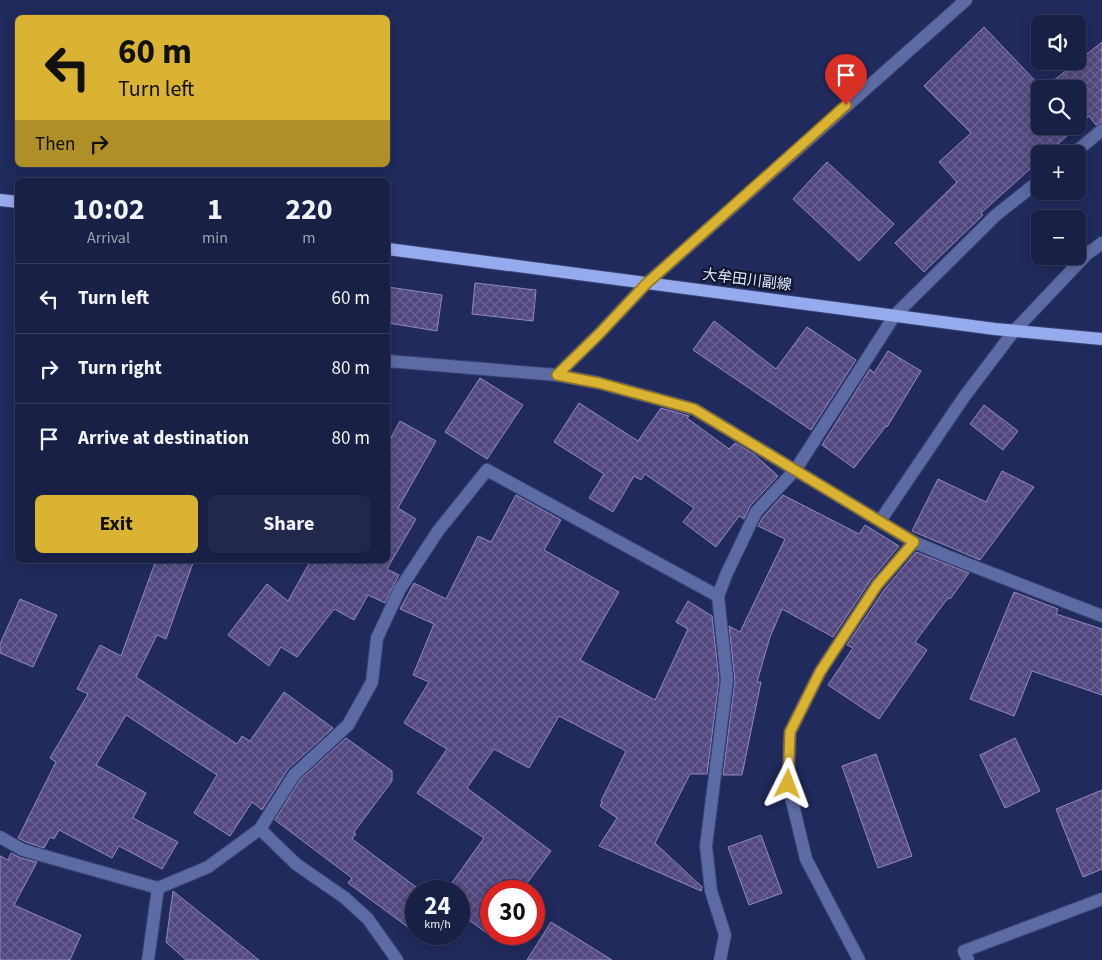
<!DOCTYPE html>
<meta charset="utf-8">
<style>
:root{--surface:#182045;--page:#21284c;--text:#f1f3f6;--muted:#9fa3b3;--line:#363e5e;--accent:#dab333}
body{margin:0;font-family:"Source Sans 3","Noto Sans JP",sans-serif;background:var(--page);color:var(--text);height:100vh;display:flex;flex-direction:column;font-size:19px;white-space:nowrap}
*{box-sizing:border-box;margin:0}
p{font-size:16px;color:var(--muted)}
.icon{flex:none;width:28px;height:28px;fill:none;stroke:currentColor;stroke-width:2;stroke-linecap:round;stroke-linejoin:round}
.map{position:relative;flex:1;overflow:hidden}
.details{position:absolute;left:15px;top:178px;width:375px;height:385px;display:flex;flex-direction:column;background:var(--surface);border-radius:8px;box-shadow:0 2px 12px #0003,0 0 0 1px var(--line)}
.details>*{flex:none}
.hud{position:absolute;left:15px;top:15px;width:375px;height:152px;border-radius:8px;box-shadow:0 2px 12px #0003,0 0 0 1px var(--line);background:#dab333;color:#111;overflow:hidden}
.fabs{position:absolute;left:1031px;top:15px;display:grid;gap:10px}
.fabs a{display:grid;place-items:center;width:55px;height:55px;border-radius:8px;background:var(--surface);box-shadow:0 2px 12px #0003,0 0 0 1px var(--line);font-size:25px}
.speed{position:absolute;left:405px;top:880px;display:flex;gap:10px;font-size:25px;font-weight:700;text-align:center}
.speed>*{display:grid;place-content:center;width:65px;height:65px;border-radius:50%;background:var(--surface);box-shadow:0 2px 12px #0003,0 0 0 1px var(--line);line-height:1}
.speed small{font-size:12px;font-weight:400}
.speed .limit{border:8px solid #d22;background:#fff;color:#111}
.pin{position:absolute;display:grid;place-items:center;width:42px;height:42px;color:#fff;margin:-51px -21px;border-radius:50% 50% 50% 0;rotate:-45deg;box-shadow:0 0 5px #0007}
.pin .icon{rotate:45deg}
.me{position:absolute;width:55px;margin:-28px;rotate:3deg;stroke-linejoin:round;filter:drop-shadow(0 0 4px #0008)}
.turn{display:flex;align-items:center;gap:18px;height:105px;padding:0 20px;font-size:22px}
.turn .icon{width:65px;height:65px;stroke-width:2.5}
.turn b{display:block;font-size:35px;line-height:42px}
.then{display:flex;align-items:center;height:48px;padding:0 20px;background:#0003;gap:10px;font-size:19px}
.eta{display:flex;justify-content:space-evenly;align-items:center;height:85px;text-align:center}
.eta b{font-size:30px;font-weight:700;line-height:35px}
.cta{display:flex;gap:10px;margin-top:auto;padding:10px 20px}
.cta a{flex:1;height:58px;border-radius:8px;background:var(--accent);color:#111;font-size:20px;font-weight:700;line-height:58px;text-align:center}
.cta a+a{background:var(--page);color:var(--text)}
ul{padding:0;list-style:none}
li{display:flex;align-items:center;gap:15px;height:70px;padding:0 20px;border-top:1px solid var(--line)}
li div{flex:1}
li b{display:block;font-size:19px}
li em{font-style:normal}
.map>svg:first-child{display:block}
</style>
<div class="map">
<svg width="1102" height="960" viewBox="0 0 1102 960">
<defs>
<pattern id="building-cross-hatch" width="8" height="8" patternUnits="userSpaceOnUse" patternTransform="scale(1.25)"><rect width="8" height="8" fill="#52487f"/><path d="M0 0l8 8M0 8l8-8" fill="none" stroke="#6a6292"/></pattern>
</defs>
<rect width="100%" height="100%" fill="#202a5c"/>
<!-- building -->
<g fill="url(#building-cross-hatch)" stroke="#9188c4" fill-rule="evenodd">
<path d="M984,27L1043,89L1102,42V122L1096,125L1089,116L1047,154H1040V160L981,213L983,215L924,272L895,243L957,182L939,162L971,133L924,86ZM1040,89H1078V126H1040Z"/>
<polygon points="827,162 894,224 859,261 793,199"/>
<polygon points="475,283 536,290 533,321 472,314"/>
<polygon points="388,287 442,295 437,331 388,323"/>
<polygon points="714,321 776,369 807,327 856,360 811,430 693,350"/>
<polygon points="888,351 921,371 887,427 886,426 854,468 822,445 870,369 874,373"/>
<polygon points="480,378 523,405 487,459 445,432"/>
<polygon points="579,403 638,441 661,408 689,416 687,418 729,449 735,443 755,455 778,476 750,506 744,519 739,516 716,547 683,522 694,508 645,474 641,480 634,476 613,512 589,498 604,474 554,442"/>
<polygon points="984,405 1018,431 1003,450 970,424"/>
<polygon points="400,421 436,441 398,508 416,519 387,569 399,575 385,603 368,595 354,620 334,609 297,657 281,647 269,666 228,635 267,584 288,601 311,560 388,560 388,443"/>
<polygon points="1002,471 1034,487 980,560 912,531 938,479 986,502"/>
<polygon points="516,495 561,520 544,550 619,592 580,660 655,700 688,629 676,622 688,601 712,616 719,680 707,774 690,774 655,843 702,887 701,891 599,846 617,818 600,806 602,802 601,801 626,751 559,716 529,768 494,749 467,788 551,851 521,891 491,891 491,936 459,913 459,891 446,891 484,838 417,793 447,749 404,723 429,682 413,675 434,624 400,609 414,583 446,599 478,536 491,542"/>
<polygon points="783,495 859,534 865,525 899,546 870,581 833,637 782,609 770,637 757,682 761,682 742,775 723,775 735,681 729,626 740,632 785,539 758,526 763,517"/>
<polygon points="916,552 969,573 950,599 948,598 915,642 927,650 879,719 828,685 853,648 847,645 884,590"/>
<polygon points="156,560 194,560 166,639 157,635 136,677 237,744 242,736 250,741 284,692 333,728 288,769 262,810 252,802 230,836 194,813 217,775 126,715 96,765 146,793 133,818 178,842 162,869 119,846 112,858 59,830 54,839 50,837 44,848 26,842 18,838 56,762 50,758 88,694 77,689 100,645 121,656"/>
<polygon points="1014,592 1058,609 1056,614 1102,629 1102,695 1032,671 1014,716 970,699"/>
<polygon points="20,599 57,615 33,667 0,653 0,644"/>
<polygon points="346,738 392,771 392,781 354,832 356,834 352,839 416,887 416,933 348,883 352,878 275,820 300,780"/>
<polygon points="1015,738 1040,791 1005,808 980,755"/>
<polygon points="876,754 912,856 878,868 842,766"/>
<polygon points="1102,790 1102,869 1083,877 1056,809"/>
<polygon points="761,835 782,893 749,905 728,847"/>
<polygon points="11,853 21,858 37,862 14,905 81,935 70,960 0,960 0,856 8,860"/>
<polygon points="173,891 259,960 186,960 166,942"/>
<polygon points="551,922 612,960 527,960"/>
</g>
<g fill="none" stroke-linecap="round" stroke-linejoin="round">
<!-- minor casing -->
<g stroke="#3a4473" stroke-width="14">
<g id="minor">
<polyline points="1073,154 1102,130"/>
<polyline points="388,361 557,375 599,383 694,409 914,542 947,556 1102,616"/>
<polyline points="557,375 599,334 646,284 966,0"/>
<polyline points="880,521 964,397 1014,331 1087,254 1102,243"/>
<polyline points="260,829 296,864 345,898 368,919 397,960"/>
<polyline points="0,837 23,850 158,888 208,867 260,829 294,775 348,725 372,682 377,638 400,589 438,531 487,470 718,596"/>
<polyline points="148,960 158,888"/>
<polyline points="720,960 725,935 711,891 706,846 727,680 718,596 726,575 756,512 796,469 895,315 995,216 1040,180"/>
<polyline points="859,960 806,859 788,784 790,732 820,672 877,585 914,542"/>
<polyline points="968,960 964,951 1102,899"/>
</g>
</g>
<!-- primary casing -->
<g stroke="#3a4473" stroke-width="14">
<g id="primary">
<polyline points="0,200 18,202"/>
<polyline points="388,249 995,329 1102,339"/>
</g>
</g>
<!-- minor -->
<use href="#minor" stroke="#5c6ba3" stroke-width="12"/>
<!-- primary -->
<use href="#primary" stroke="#96aaee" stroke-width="12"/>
</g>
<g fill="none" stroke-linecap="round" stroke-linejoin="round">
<!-- route casing -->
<g stroke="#8e7421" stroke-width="12">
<polyline id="route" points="788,784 790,732 820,672 877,585 914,542 694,409 599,383 557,375 599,334 646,284 846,105"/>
</g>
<!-- route -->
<use href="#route" stroke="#dab333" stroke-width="9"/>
</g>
<g text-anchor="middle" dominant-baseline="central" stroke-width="4.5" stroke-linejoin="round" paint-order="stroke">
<!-- street labels -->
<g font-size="15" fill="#dde5ff" stroke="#10162c">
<text transform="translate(747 280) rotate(7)">大牟田川副線</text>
</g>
</g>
</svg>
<div class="fabs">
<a><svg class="icon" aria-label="sound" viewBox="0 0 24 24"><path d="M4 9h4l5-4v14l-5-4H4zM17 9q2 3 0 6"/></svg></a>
<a><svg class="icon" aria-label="search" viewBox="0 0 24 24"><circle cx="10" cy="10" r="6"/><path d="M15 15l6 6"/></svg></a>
<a>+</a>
<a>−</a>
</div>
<div class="speed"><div>24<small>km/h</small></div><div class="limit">30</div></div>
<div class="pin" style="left:846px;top:105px;background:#d93025"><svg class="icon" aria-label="arrive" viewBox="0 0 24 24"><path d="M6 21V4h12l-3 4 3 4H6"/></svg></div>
<svg class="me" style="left:788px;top:784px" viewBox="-20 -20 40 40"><path d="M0-17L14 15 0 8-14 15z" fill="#dab333" stroke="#fff" stroke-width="4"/></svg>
<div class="hud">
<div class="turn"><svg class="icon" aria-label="left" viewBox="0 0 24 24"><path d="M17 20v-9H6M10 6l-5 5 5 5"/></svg><div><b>60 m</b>Turn left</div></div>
<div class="then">Then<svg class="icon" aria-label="right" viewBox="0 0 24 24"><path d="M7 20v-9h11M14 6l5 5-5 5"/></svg></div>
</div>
<section class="details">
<div class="eta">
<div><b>10:02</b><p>Arrival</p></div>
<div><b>1</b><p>min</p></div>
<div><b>220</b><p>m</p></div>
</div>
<ul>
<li><svg class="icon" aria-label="left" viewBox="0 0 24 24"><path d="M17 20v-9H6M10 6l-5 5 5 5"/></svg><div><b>Turn left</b></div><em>60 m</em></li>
<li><svg class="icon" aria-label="right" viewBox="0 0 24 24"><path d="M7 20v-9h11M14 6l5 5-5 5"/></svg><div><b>Turn right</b></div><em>80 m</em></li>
<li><svg class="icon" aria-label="arrive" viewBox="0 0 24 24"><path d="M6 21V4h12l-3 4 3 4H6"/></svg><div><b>Arrive at destination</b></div><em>80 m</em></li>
</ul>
<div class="cta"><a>Exit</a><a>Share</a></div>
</section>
</div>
